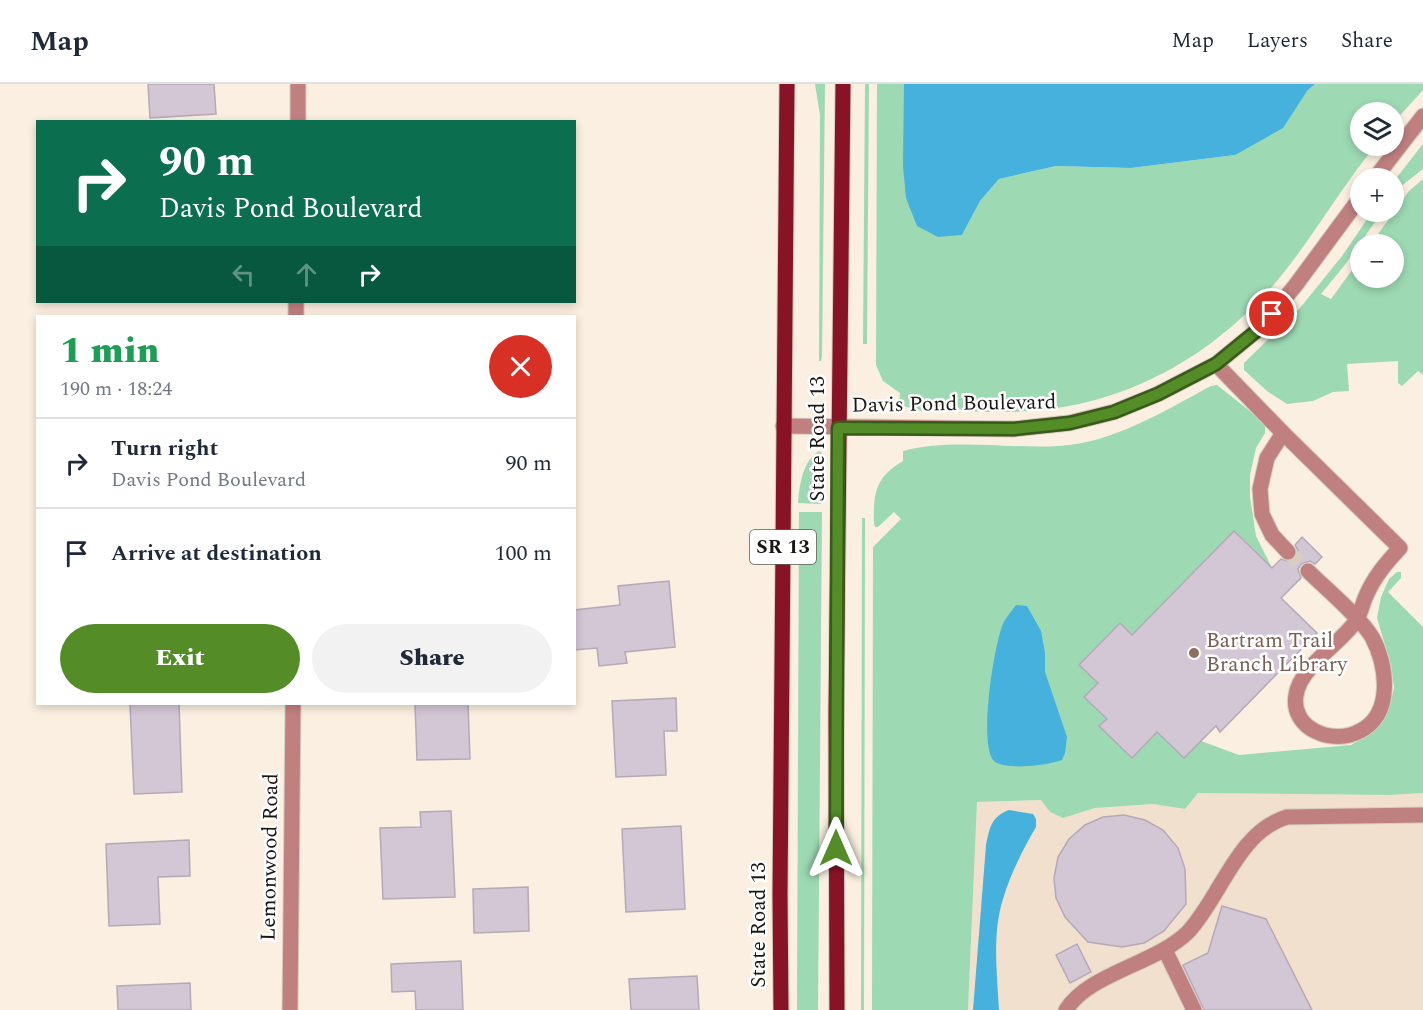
<!DOCTYPE html>
<meta charset="utf-8">
<style>
:root{--surface:#fff;--page:#f2f2f3;--text:#1f2937;--muted:#747a83;--line:#e0e1e3;--accent:#548c27}
body{margin:0;font-family:Spectral,serif;background:var(--page);color:var(--text);height:100vh;display:flex;flex-direction:column;font-size:22px;white-space:nowrap}
*{box-sizing:border-box;margin:0}
p{font-size:20px;color:var(--muted)}
.icon{flex:none;width:33px;height:33px;fill:none;stroke:currentColor;stroke-width:2;stroke-linecap:round;stroke-linejoin:round}
.map{position:relative;flex:1;overflow:hidden}
.side{position:absolute;left:36px;top:231px;width:540px;height:390px;display:flex;flex-direction:column;background:var(--surface);border-radius:0px;box-shadow:0 3px 9px #0003}
.side>*{flex:none}
.top-card{position:absolute;left:36px;top:36px;width:540px;height:183px;border-radius:0px;box-shadow:0 3px 9px #0003;background:#0b6e4f;color:#fff;overflow:hidden}
.controls{position:absolute;left:1350px;top:18px;display:grid;gap:12px}
.controls a{display:grid;place-items:center;width:54px;height:54px;border-radius:50%;background:var(--surface);box-shadow:0 3px 9px #0003;font-size:30px}
.pin{position:absolute;display:grid;place-items:center;width:51px;height:51px;color:#fff;margin:-26px;border:3px solid #fff;border-radius:50%;box-shadow:0 2px 6px #0007}
.me{position:absolute;width:66px;margin:-33px;rotate:0deg;stroke-linejoin:round;filter:drop-shadow(0 0 4px #0008)}
.turn{display:flex;align-items:center;gap:21px;height:126px;padding:0 24px;font-size:27px}
.turn .icon{width:78px;height:78px;stroke-width:2.5}
.turn b{display:block;font-size:42px;line-height:51px}
.lanes{display:flex;align-items:center;height:57px;padding:0 24px;background:#0003;justify-content:center;gap:30px;direction:ltr}
.lanes .off{opacity:.35}
.round{display:grid;place-items:center;flex:none;width:63px;height:63px;border-radius:32px;background:var(--page)}
.headline{display:flex;align-items:center;justify-content:space-between;height:102px;padding:0 24px}
h1{font-size:36px;font-weight:800;line-height:45px;color:#1e9e55}
.button{display:flex;gap:12px;margin-top:auto;padding:12px 24px}
.button a{flex:1;height:69px;border-radius:36px;background:var(--accent);color:#fff;font-size:24px;font-weight:800;line-height:69px;text-align:center}
.button a+a{background:var(--page);color:var(--text)}
ul{padding:0;list-style:none}
li{display:flex;align-items:center;gap:18px;height:90px;padding:0 24px;border-top:2px solid var(--line)}
li div{flex:1}
li b{display:block;font-size:22px}
li em{font-style:normal}
header{display:flex;align-items:center;gap:36px;box-sizing:border-box;height:84px;padding:0 30px;background:var(--surface);border-bottom:2px solid var(--line)}
header strong{font-size:28px}
nav{display:flex;gap:33px;margin-inline-start:auto;font-size:21px}
.map>svg:first-child{display:block}
</style>
<header>
<strong>Map</strong>
<nav><a>Map</a><a>Layers</a><a>Share</a></nav>
</header>
<div class="map">
<svg width="1423" height="926" viewBox="0 0 1423 926">
<rect width="100%" height="100%" fill="#faefe0"/>
<!-- industrial -->
<polygon fill="#f1e0ce" points="1198,709 1390,711 1423,709 1423,926 968,926 977,718 1042,716 1050,728 1063,734 1095,724 1153,720 1185,725"/>
<!-- green -->
<g fill="#9dd9b3">
<polygon points="815,0 825,0 822,272 821,277 819,277 820,31"/>
<polygon points="865,0 869,0 867,260 863,260"/>
<path d="M877,0H904L905,40L962,151L980,117L999,95L1056,82L1131,84L1235,71L1315,0H1423V6L1394,38V28H1360V62H1375C1340,105 1312,155 1276,198C1206,280 1111,329 1002,328C992,328 981,328 970,327C963,327 955,323 948,323C942,324 936,327 930,327C920,328 909,324 899,320L900,309L883,297L876,281Z"/>
<polygon points="1423,60 1423,85 1400,103 1394,112 1394,97"/>
<polygon points="1423,95 1423,291 1418,287 1402,302 1398,299 1398,277 1347,280 1349,307 1333,308 1313,317 1287,320 1267,307 1244,286 1244,279 1300,224 1342,172 1372,128 1382,128 1344,182 1321,210 1331,215 1360,175 1360,194 1394,194 1394,160 1371,160 1409,107"/>
<path d="M1217,301L1261,336L1265,342V349L1256,364L1250,391V413L1256,452L1272,484L1234,447L1137,546L1139,557L1120,539L1079,581L1098,599L1085,613L1107,635L1100,643L1132,674L1157,648L1184,673L1201,657L1239,671L1351,661L1371,649L1382,639L1390,621L1394,604L1391,581L1377,534L1381,513L1389,495L1397,488H1401V494L1388,508L1423,543V709L1390,711L1198,709L1185,725L1153,720L1095,724L1063,734L1050,728L1041,716L977,718L968,926H872L873,463L901,435L894,428L878,443H875C873,437 874,431 874,424C875,400 883,389 903,377V367C951,354 1009,365 1059,362C1113,359 1164,327 1211,302Z"/>
<path d="M819,367L822,369L821,420L798,419C799,402 803,376 819,367Z"/>
<polygon points="799,428 822,428 818,926 797,926"/>
<polygon points="862,434 865,434 864,926 861,926"/>
</g>
<!-- water -->
<g fill="#45b1dc">
<polygon points="904,0 1315,0 1307,7 1283,44 1235,71 1131,84 1056,82 999,95 980,117 962,151 938,153 917,142 906,114 903,82"/>
<path d="M1016,521L1027,522L1041,547L1045,569V588L1067,653L1065,669L1062,676C1048,681 1006,687 994,677C978,662 994,560 1003,540C1006,533 1012,527 1016,521Z"/>
<path d="M1009,726L1033,730L1036,735V743C1023,765 1010,791 1003,815C992,850 997,890 999,926H973L986,761C990,743 991,733 1009,726Z"/>
</g>
<!-- building -->
<g fill="#d3c7d5" stroke="#b6a9b7" stroke-width="1.5">
<polygon points="148,0 214,0 216,30 150,34"/>
<polygon points="1234,447 1272,484 1281,475 1290,478 1295,475 1298,466 1295,461 1302,453 1322,473 1315,480 1310,477 1301,480 1298,485 1301,494 1281,514 1317,549 1220,648 1216,642 1184,674 1157,648 1132,674 1099,642 1107,635 1084,613 1098,599 1079,581 1120,539 1132,551"/>
<polygon points="669,497 675,563 625,568 627,579 599,582 597,564 574,566 574,526 620,521 618,502"/>
<polygon points="676,614 677,647 664,647 666,691 616,693 612,617"/>
<polygon points="130,620 179,620 182,708 134,710"/>
<polygon points="415,620 468,620 470,675 417,676"/>
<polygon points="451,727 455,813 383,815 380,744 421,743 420,728"/>
<polygon points="1124,731 1145,736 1163,746 1178,764 1185,785 1186,820 1164,847 1144,859 1122,863 1088,858 1065,833 1056,814 1054,794 1058,773 1069,755 1085,741 1103,733"/>
<polygon points="681,742 685,825 626,828 622,745"/>
<polygon points="189,756 190,792 158,793 160,840 109,842 106,760"/>
<polygon points="528,803 529,847 474,849 473,805"/>
<polygon points="1222,822 1266,835 1312,926 1204,926 1183,881 1208,869"/>
<polygon points="1077,860 1091,888 1070,899 1056,871"/>
<polygon points="461,877 463,926 416,926 415,907 392,908 391,880"/>
<polygon points="697,892 699,926 631,926 629,895"/>
<polygon points="190,899 191,926 118,926 117,902"/>
</g>
<g fill="none" stroke-linecap="round" stroke-linejoin="round">
<!-- minor-tunnel -->
<polyline stroke="#d8cec1" stroke-width="15" stroke-dasharray="15 8" stroke-linecap="butt" points="1288,468 1308,487"/>
<!-- minor casing -->
<g stroke="#d6ccbf" stroke-width="17">
<g id="minor">
<polyline points="298,38 298,0"/>
<polyline points="1375,94 1423,32"/>
<polyline points="296,232 296,218"/>
<path d="M1216,280L1283,349L1400,464C1386,479 1374,493 1366,512C1362,520 1361,530 1356,537C1340,560 1300,583 1296,611C1290,645 1333,662 1360,647C1394,630 1387,580 1372,553C1360,533 1325,504 1308,487"/>
<polyline points="783,342 1014,345 1069,339 1114,328 1158,310 1216,280 1260,244 1295,202 1360,114"/>
<polyline points="1283,349 1267,374 1260,405 1262,430 1272,451 1288,468"/>
<polyline points="1165,866 1194,926"/>
<polyline points="290,926 293,620"/>
<path d="M1066,926C1089,889 1156,880 1188,848C1221,813 1237,748 1287,733L1423,731"/>
</g>
</g>
<!-- major casing -->
<g stroke="#d6ccbf" stroke-width="17">
<g id="major">
<polyline points="781,926 780,811 787,0"/>
<polyline points="837,926 836,630 843,0"/>
</g>
</g>
<!-- minor -->
<use href="#minor" stroke="#c08080" stroke-width="15"/>
<!-- major -->
<use href="#major" stroke="#881326" stroke-width="15"/>
</g>
<g fill="none" stroke-linecap="round" stroke-linejoin="round">
<!-- route casing -->
<g stroke="#375b19" stroke-width="15">
<polyline id="route" points="836,764 838,344 1014,345 1070,339 1114,328 1158,310 1216,280 1260,244 1272,230"/>
</g>
<!-- route -->
<use href="#route" stroke="#548c27" stroke-width="10"/>
</g>
<!-- markers -->
<circle fill="#8d6e63" stroke="#fff" stroke-width="2" cx="1194" cy="569" r="6"/>
<g text-anchor="middle" dominant-baseline="central" stroke-width="5" stroke-linejoin="round" paint-order="stroke">
<!-- shield labels -->
<rect fill="#fff" stroke="#5f5c58" stroke-width="1.5" x="750" y="446" width="66" height="34" rx="4.5"/>
<g font-size="20" font-weight="bold" fill="#1a1611">
<text x="783" y="463">SR 13</text>
</g>
<!-- street labels -->
<g font-size="21" fill="#1a1611" stroke="#fff">
<text transform="translate(954 320) rotate(-1)">Davis Pond Boulevard</text>
<text transform="translate(818 355) rotate(-90)">State Road 13</text>
<text transform="translate(270 773) rotate(-89)">Lemonwood Road</text>
<text transform="translate(759 841) rotate(-90)">State Road 13</text>
</g>
<!-- education labels -->
<g font-size="21" fill="#785e54" stroke="#fff" text-anchor="start">
<text x="1206" y="557">Bartram Trail<tspan x="1206" dy="24">Branch Library</tspan></text>
</g>
</g>
</svg>
<div class="controls">
<a><svg class="icon" aria-label="layers" viewBox="0 0 24 24"><path d="M12 4l9 5-9 5-9-5zM3 14l9 5 9-5"/></svg></a>
<a>+</a>
<a>−</a>
</div>
<div class="pin" style="left:1272px;top:230px;background:#d93025"><svg class="icon" aria-label="arrive" viewBox="0 0 24 24"><path d="M6 21V4h12l-3 4 3 4H6"/></svg></div>
<svg class="me" style="left:836px;top:764px" viewBox="-20 -20 40 40"><path d="M0-17L14 15 0 8-14 15z" fill="#548c27" stroke="#fff" stroke-width="4"/></svg>
<div class="top-card">
<div class="turn"><svg class="icon" aria-label="right" viewBox="0 0 24 24"><path d="M7 20v-9h11M14 6l5 5-5 5"/></svg><div><b>90 m</b>Davis Pond Boulevard</div></div>
<div class="lanes"><svg class="icon off" aria-label="left" viewBox="0 0 24 24"><path d="M17 20v-9H6M10 6l-5 5 5 5"/></svg><svg class="icon off" aria-label="ahead" viewBox="0 0 24 24"><path d="M12 20V5M6 11l6-6 6 6"/></svg><svg class="icon" aria-label="right" viewBox="0 0 24 24"><path d="M7 20v-9h11M14 6l5 5-5 5"/></svg></div>
</div>
<section class="side">
<div class="headline"><div><h1>1 min</h1><p>190 m · 18:24</p></div><a class="round" style="background:#d93025;color:#fff"><svg class="icon" aria-label="close" viewBox="0 0 24 24"><path d="M6 6l12 12M18 6L6 18"/></svg></a></div>
<ul>
<li><svg class="icon" aria-label="right" viewBox="0 0 24 24"><path d="M7 20v-9h11M14 6l5 5-5 5"/></svg><div><b>Turn right</b><p>Davis Pond Boulevard</p></div><em>90 m</em></li>
<li><svg class="icon" aria-label="arrive" viewBox="0 0 24 24"><path d="M6 21V4h12l-3 4 3 4H6"/></svg><div><b>Arrive at destination</b></div><em>100 m</em></li>
</ul>
<div class="button"><a>Exit</a><a>Share</a></div>
</section>
</div>
